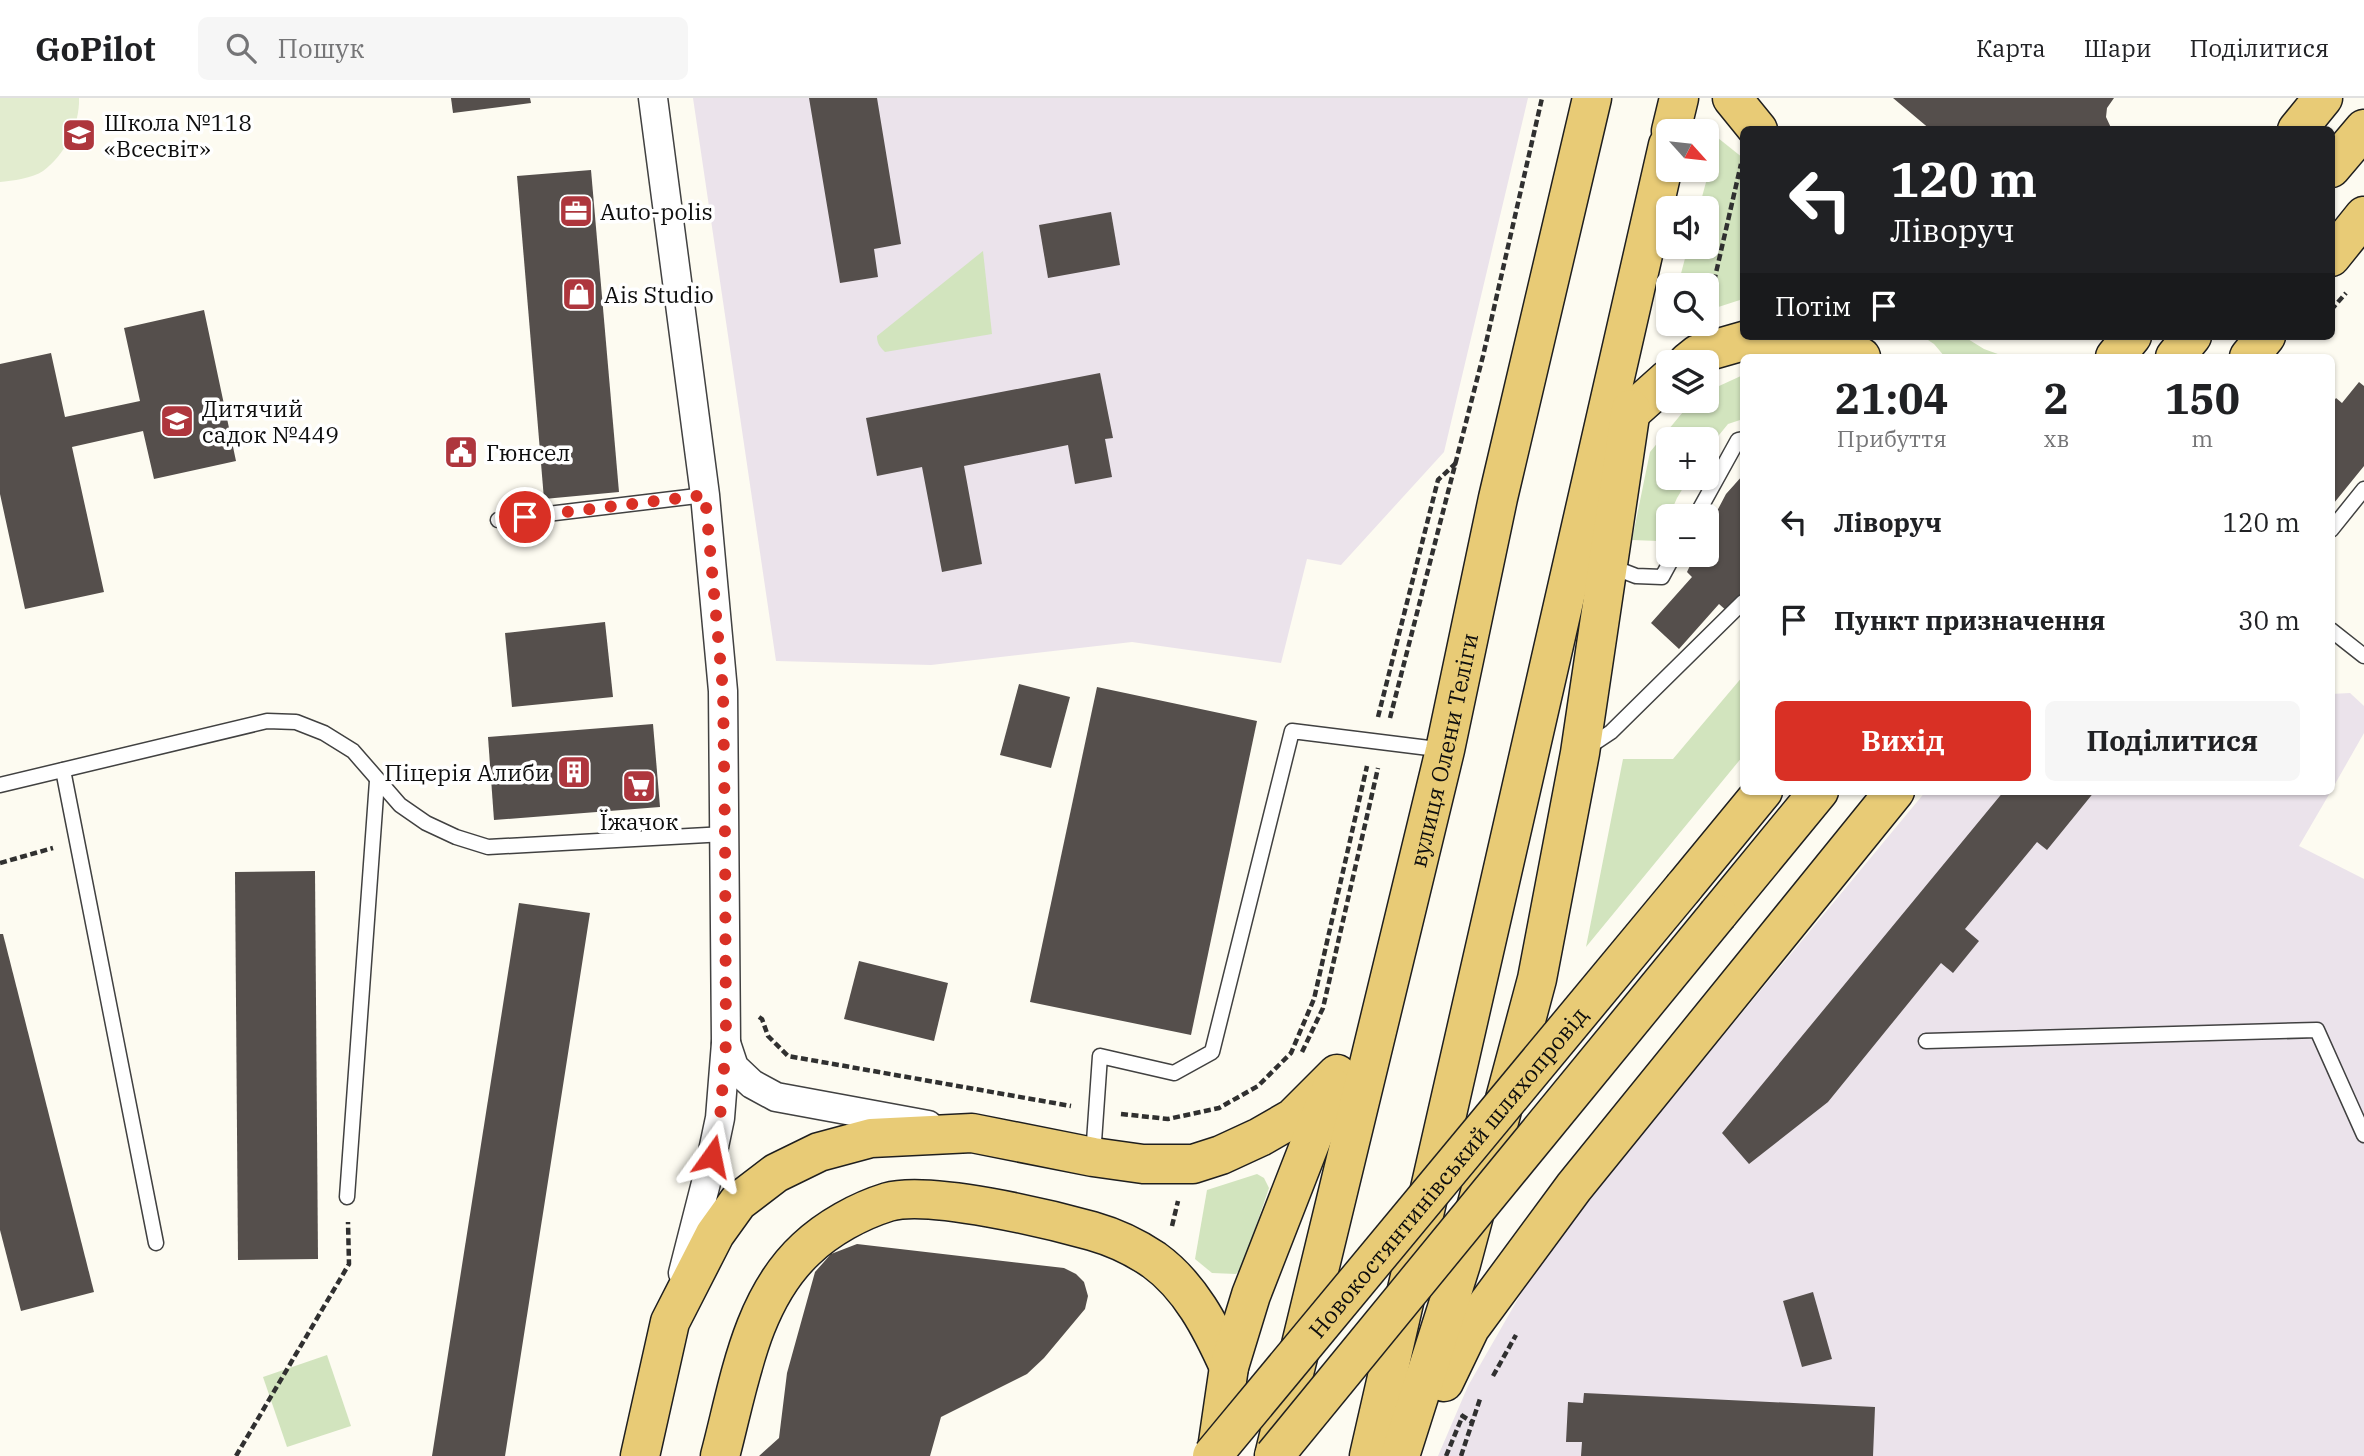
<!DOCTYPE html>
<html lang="uk">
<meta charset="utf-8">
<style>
:root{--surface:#fff;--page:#f6f6f6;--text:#202124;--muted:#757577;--line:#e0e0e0;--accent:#d93025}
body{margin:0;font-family:"IBM Plex Serif",serif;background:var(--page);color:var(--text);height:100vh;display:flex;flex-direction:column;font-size:26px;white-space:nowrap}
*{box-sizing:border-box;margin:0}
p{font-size:23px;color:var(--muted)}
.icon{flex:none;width:38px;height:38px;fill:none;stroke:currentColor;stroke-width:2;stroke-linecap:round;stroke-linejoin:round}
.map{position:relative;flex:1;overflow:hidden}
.drawer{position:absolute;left:1740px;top:256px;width:595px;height:441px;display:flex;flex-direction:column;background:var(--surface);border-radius:10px;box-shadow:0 2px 5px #0004}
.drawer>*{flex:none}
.hud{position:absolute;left:1740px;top:28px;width:595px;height:214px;border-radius:10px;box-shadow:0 2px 5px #0004;background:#202124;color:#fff;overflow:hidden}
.needle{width:46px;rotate:117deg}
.fabs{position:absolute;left:1656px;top:21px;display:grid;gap:14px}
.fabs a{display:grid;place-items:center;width:63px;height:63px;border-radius:10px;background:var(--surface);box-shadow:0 2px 5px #0004;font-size:35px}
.pin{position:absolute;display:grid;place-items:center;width:60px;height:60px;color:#fff;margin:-30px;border:4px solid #fff;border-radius:50%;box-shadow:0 2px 7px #0007}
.me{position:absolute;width:77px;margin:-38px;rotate:12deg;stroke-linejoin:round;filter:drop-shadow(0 0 5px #0008)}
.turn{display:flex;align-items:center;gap:24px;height:147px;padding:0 35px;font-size:32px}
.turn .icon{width:91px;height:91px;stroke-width:2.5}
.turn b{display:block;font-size:49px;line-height:60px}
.then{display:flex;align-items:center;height:66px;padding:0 35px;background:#0003;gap:14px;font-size:26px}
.eta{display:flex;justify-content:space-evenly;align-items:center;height:119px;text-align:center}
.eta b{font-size:42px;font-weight:700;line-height:49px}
.primary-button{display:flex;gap:14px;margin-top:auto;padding:14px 35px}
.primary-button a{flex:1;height:80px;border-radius:10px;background:var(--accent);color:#fff;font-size:28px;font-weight:700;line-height:80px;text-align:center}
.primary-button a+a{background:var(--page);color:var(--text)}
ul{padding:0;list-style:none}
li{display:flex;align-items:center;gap:21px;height:98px;padding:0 35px}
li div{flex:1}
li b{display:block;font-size:26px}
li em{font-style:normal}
header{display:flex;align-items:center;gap:42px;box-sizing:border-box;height:98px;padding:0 35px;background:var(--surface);border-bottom:2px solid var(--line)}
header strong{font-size:33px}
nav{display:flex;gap:38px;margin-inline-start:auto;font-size:24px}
.search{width:490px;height:63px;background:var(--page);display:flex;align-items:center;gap:18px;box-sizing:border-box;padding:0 24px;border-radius:10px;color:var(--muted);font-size:26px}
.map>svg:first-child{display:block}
</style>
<header>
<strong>GoPilot</strong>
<div class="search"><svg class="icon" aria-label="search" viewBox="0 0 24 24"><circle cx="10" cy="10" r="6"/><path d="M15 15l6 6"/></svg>Пошук</div>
<nav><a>Карта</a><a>Шари</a><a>Поділитися</a></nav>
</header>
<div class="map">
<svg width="2364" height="1358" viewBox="0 0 2364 1358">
<rect width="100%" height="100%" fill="#fdfbf1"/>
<!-- industrial -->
<g fill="#ebe3eb">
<polygon points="693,0 1528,0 1444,354 1341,467 1307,461 1281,565 1132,544 931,567 776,563"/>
<polygon points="2350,595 2364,608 2364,635 2331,693 2331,596"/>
<polygon points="1926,693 2331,693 2299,748 2364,781 2364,1358 1438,1358 1468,1288 1547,1150"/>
</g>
<!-- green -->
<g fill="#d2e4be">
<polygon points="1718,40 1743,60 1743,201 1706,213 1706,187 1678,187 1688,149 1706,149 1706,110 1699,110"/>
<path d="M983,153L992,236L885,254C880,249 877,246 877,238Z"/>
<polygon points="1922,238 1963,238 1984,251 2006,259 1945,259 1934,246"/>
<polygon points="1743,277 1743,321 1728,326 1706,353 1706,341 1668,341 1668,380 1689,380 1677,400 1658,443 1632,442 1650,354 1692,303 1706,303 1706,294"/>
<polygon points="1743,578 1743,658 1586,849 1623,661 1673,661"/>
<polygon points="1257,1076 1264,1080 1269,1090 1242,1169 1236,1176 1212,1175 1195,1161 1207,1092"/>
<polygon points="327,1257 351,1328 287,1349 263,1279"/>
</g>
<!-- pitch -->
<path fill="#e2eccf" d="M0,0H79C80,26 65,57 43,73C33,80 12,83 0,84Z"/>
<!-- building -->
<g fill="#554f4c">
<polygon points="451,0 530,0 531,5 453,15"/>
<polygon points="809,0 877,0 901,146 874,151 878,179 840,185"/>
<polygon points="1893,0 2114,0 2107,10 2106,19 2112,32 1931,32"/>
<polygon points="591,72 619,394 544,401 517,78"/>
<polygon points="1111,114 1120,167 1048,180 1039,127"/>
<polygon points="204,212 236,363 154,381 143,333 72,349 104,494 25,511 0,396 0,266 51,255 65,319 140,303 124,230"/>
<polygon points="1100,275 1113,340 1105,341 1112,379 1075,386 1068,347 964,368 982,466 942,474 922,369 877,378 866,320"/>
<polygon points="2359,284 2364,288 2364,368 2334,405 2331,402 2331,307 2336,300 2342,305"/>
<polygon points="1743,377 1743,505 1728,514 1719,506 1679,551 1651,525 1692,479 1687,474 1695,457 1706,457 1706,434 1726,396"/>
<polygon points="605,524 613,599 512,609 505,535"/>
<polygon points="1019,586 1070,599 1051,670 1000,657"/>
<polygon points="1097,589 1257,623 1191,937 1030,904"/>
<polygon points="653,626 660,709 494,722 488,639"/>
<polygon points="2004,693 2095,693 2047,752 2037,744 1965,831 1979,843 1953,875 1941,865 1828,1004 1749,1066 1722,1035"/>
<polygon points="315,773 318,1161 238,1162 235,774"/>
<polygon points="519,805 590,815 505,1358 432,1358"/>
<polygon points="0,836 3,836 94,1194 21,1213 0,1132"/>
<polygon points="859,863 948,885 934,943 844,921"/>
<polygon points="857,1146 1064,1170 1076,1176 1084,1184 1088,1198 1085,1211 1044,1260 1027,1276 941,1319 930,1358 759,1358 779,1340 787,1275 815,1174 831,1156"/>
<polygon points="1813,1194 1832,1261 1802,1269 1783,1203"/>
<polygon points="1584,1295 1875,1309 1873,1358 1581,1358 1582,1344 1566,1344 1568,1304 1583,1305"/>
</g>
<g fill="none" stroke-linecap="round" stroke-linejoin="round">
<!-- service casing -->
<g stroke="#414141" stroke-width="17">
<g id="service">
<polyline points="1696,418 1738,342 1743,341"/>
<polyline points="498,422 705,397"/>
<polyline points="2331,432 2364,391"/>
<polyline points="1610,468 1636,478 1662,479 1674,457"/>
<polyline points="2331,532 2364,558"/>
<polyline points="1587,650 1611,634 1743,504"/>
<polyline points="63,672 156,1145"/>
<polyline points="0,687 267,623 296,624 324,635 353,653 400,707 426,725 456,739 488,749 725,736"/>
<polyline points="1926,943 2317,932 2364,1037"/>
<polyline points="1093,1058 1100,958 1174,975 1212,954 1292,633 1445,652"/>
<polyline points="347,1099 377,683"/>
</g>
</g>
<!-- minor casing -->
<g stroke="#414141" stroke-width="31">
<g id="minor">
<polyline points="653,0 705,397 723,593 726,945 720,1020 708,1077 683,1175"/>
<polyline points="726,945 734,969 752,986 776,999 928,1027"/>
</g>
</g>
<!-- primary casing -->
<g stroke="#1f1f1f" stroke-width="41">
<g id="primary">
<polyline points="1732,0 1758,32"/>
<polyline points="2297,32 2323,0"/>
<polyline points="1671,33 1679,0"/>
<polyline points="2331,70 2364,31"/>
<polyline points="2331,159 2364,118"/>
<polyline points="1767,238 1834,243 1861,259"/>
<polyline points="2115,259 2132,238"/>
<polyline points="2175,259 2192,238"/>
<polyline points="2249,259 2266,238"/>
<polyline points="1688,264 1698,256 1761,238"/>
<polyline points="1630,315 1668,281"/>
<polyline points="1684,789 1763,693"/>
<polyline points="1718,816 1819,693"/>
<polyline points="1444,1284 1470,1230 1574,1089 1895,693"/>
<polyline points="640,1358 670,1224 715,1136 738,1104 776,1075 819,1054 871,1040 972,1035 1093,1059 1143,1066 1193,1066 1221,1057 1260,1039 1293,1020 1337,976"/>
<path d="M720,1358C739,1287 750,1203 806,1151C828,1130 859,1113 888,1104C929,1092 1049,1121 1092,1133C1113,1139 1135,1149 1154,1162C1190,1188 1211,1229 1229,1269"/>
<polyline points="1216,1358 1229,1269 1251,1197 1332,989"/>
<path id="s1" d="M1274,1358L1445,652L1498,400L1592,0"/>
<polyline points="1369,1358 1668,47"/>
<polyline points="1400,1358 1461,1166 1537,881 1580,655 1631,311"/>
</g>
</g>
<!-- path -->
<g stroke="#303030" stroke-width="4.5" stroke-dasharray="7 3.5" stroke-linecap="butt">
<polyline points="2331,212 2346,195"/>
<polyline points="1707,214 1741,66"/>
<polyline points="1378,619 1438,382 1456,365"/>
<polyline points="1390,620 1483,258 1542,0"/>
<polyline points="0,765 53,750"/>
<polyline points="759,919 762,921 768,938 788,958 1071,1008"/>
<polyline points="1302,954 1323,910 1378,670"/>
<polyline points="1121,1016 1168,1021 1219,1010 1258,988 1291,955 1314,901 1367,668"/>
<polyline points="1172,1128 1178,1103"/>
<polyline points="1493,1278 1516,1237"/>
<polyline points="1461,1317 1472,1324"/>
<polyline points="236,1358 349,1166 348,1124"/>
<polyline points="1446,1358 1463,1317"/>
<polyline points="1461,1358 1480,1301"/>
</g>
<!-- service -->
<use href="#service" stroke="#fff" stroke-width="14"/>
<!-- minor -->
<use href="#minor" stroke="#fff" stroke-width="28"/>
<!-- primary -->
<use href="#primary" stroke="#e8cb76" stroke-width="38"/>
<!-- primary-bridge casing -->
<g stroke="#1f1f1f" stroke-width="41" stroke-linecap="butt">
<g id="primary-bridge">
<path id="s2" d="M1212,1358L1684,789"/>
<polyline points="1274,1358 1718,816"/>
</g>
</g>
<!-- primary-bridge -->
<use href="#primary-bridge" stroke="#e8cb76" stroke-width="38"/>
</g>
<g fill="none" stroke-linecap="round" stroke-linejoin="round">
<!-- route -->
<polyline stroke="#d93025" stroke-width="12" stroke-dasharray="0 21.6" points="525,419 705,397 723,593 725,736 726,945 720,1020 712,1058"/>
</g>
<!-- icons -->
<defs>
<g id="school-square" transform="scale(1.75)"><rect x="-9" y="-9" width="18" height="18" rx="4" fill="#ae363d" stroke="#fff"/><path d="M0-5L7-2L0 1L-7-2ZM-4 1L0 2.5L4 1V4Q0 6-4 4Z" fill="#fff"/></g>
<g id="office-square" transform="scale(1.75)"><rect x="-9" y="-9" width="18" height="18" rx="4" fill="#ae363d" stroke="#fff"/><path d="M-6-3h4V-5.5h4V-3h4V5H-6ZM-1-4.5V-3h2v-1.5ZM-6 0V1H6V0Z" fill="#fff"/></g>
<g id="shop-square" transform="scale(1.75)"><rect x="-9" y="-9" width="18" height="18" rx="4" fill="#ae363d" stroke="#fff"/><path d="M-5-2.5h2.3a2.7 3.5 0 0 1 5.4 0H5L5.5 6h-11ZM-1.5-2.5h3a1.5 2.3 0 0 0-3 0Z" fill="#fff"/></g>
<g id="civic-square" transform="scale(1.75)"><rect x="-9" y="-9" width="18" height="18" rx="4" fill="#ae363d" stroke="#fff"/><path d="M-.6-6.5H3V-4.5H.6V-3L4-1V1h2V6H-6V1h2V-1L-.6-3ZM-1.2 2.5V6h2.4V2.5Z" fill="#fff"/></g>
<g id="building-square" transform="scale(1.75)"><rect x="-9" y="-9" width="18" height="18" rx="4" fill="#ae363d" stroke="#fff"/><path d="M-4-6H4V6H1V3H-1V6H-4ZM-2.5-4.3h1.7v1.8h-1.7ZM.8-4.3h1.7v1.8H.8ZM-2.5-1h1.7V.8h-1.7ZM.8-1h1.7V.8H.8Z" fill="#fff"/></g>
<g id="supermarket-square" transform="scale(1.75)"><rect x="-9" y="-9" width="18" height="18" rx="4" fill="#ae363d" stroke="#fff"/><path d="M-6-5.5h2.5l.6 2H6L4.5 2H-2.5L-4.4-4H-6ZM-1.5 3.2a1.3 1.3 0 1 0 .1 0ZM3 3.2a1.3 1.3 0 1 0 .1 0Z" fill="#fff"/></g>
</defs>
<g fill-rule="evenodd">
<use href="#school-square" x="79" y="37"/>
<use href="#office-square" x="576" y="113"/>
<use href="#shop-square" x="579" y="196"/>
<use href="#school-square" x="177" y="323"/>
<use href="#civic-square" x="461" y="354"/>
<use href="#building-square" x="574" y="674"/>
<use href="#supermarket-square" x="639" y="688"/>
</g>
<g text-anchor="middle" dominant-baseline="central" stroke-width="7" stroke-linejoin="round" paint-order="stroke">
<!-- poi labels -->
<g font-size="23" fill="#0e0e0e" stroke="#fff" text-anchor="start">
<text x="104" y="24">Школа №118<tspan x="104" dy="26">«Всесвіт»</tspan></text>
<text x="600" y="113">Auto-polis</text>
<text x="604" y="196">Ais Studio</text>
<text x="202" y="310">Дитячий<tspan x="202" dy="26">садок №449</tspan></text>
<text x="486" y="354">Гюнсел</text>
<text x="550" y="674" text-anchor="end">Піцерія Алиби</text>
<text x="639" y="723" text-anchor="middle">Їжачок</text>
</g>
<!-- street labels -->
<g font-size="23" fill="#0e0e0e" stroke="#fff">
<text stroke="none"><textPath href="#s1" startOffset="726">вулиця Олени Теліги</textPath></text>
<text stroke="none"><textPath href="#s2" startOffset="369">Новокостянтинівський шляхопровід</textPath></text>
</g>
</g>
</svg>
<div class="fabs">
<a><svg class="needle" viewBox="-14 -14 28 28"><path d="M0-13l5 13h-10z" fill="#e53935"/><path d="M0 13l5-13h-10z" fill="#757577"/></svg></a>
<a><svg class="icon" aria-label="sound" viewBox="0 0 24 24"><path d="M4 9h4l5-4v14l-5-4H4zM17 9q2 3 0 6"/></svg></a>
<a><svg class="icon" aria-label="search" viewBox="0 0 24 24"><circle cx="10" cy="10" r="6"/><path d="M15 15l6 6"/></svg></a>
<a><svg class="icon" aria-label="layers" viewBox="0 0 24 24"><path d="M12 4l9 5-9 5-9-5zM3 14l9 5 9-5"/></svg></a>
<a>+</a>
<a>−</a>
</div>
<div class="pin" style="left:525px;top:419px;background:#d93025"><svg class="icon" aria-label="arrive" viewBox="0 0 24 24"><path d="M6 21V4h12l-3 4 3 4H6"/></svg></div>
<svg class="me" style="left:712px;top:1058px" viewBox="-20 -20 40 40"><path d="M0-17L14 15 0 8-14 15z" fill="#d93025" stroke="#fff" stroke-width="4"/></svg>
<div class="hud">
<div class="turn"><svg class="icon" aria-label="left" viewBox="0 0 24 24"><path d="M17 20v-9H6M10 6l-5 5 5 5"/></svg><div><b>120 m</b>Ліворуч</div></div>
<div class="then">Потім<svg class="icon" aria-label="arrive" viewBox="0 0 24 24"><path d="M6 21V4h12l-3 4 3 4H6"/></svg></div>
</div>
<section class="drawer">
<div class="eta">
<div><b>21:04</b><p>Прибуття</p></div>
<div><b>2</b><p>хв</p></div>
<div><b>150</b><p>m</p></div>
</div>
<ul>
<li><svg class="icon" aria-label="left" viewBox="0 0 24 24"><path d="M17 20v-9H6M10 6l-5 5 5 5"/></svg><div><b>Ліворуч</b></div><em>120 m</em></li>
<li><svg class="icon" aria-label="arrive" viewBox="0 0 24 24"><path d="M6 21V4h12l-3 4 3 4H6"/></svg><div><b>Пункт призначення</b></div><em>30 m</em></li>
</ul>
<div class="primary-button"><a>Вихід</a><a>Поділитися</a></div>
</section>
</div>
